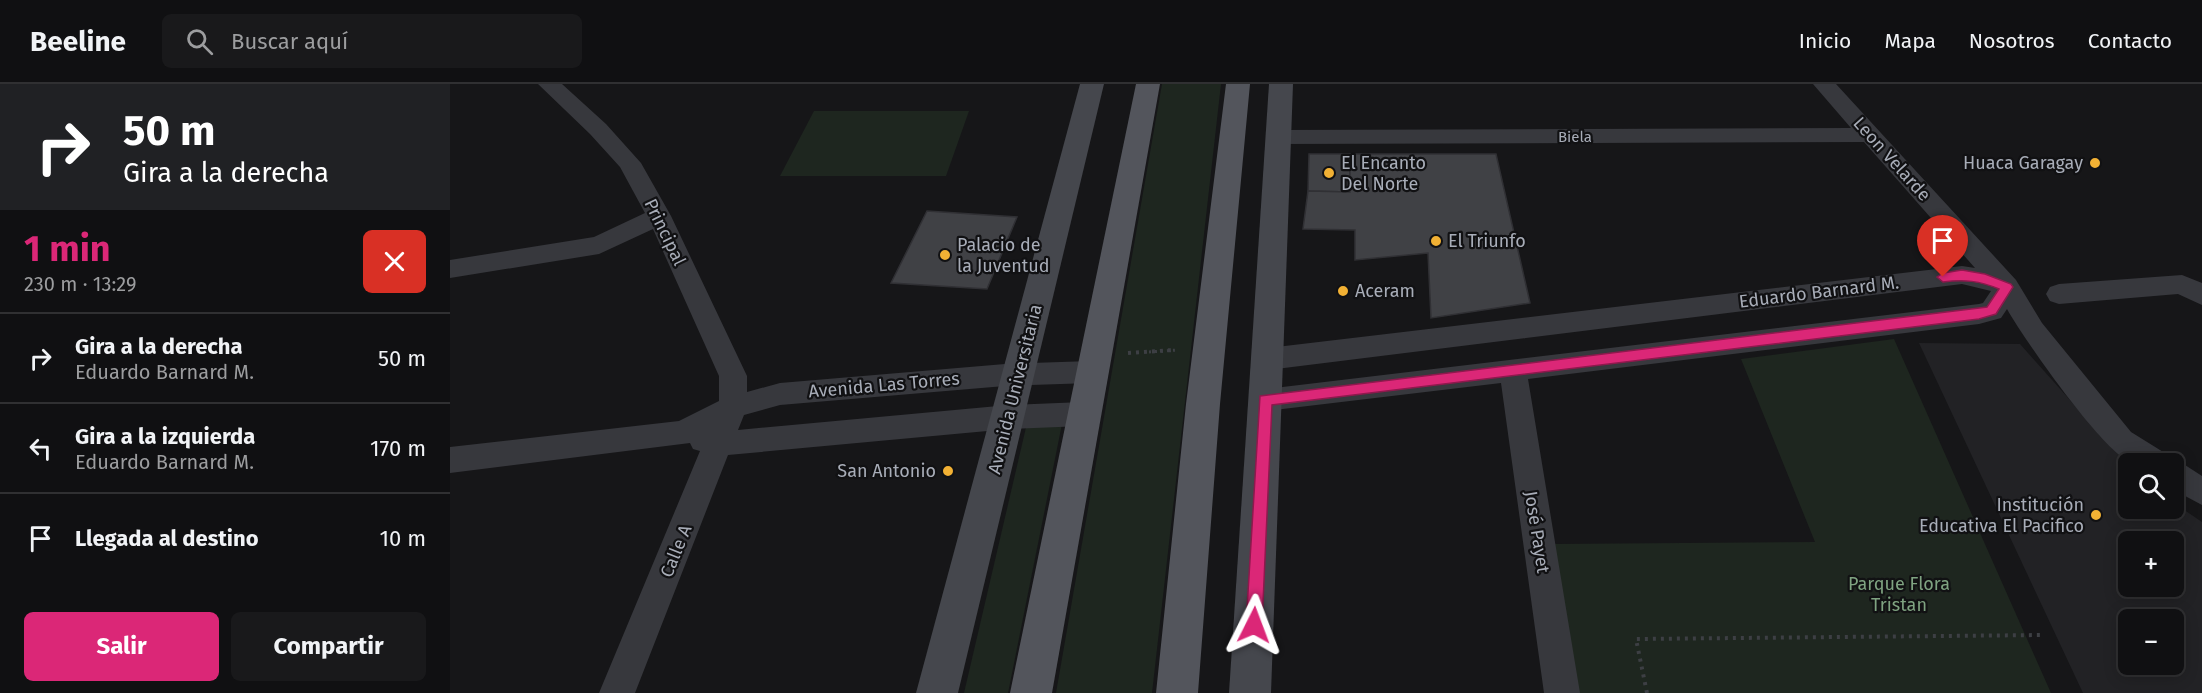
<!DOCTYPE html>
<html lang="es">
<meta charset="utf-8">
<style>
:root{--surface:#101012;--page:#19191b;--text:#f1f3f6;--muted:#9c9d9f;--line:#303032;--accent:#db2777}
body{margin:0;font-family:"Fira Sans",sans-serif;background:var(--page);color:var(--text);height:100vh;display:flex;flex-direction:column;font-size:22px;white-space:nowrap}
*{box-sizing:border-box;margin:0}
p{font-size:20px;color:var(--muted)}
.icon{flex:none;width:33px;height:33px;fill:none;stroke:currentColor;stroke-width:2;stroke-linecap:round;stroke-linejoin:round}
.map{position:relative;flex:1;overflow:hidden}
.sheet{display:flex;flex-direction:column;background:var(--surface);width:450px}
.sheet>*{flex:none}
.guide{background:#202124;color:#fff;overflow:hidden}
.tools{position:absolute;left:1668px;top:369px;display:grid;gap:12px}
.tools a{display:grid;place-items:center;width:66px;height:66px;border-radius:9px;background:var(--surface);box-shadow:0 3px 15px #0003,0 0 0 2px var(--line);font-size:30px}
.pin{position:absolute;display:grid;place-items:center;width:51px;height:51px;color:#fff;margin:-62px -26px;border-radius:50% 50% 50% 0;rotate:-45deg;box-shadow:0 0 6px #0007}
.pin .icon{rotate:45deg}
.me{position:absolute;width:66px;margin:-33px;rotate:3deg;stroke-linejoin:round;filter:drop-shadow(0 0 4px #0008)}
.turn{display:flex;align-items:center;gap:21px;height:126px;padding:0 24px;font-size:27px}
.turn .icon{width:78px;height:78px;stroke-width:2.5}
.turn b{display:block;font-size:42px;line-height:51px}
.round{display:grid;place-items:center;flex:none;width:63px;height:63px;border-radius:9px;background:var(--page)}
.overview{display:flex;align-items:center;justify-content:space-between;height:102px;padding:0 24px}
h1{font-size:36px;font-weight:700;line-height:45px;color:var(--accent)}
.button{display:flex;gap:12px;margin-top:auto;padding:12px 24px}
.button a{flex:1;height:69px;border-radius:9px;background:var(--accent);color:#fff;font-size:24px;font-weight:700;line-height:69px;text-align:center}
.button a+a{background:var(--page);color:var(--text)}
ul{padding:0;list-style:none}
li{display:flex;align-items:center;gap:18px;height:90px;padding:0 24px;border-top:2px solid var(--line)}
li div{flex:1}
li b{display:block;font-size:22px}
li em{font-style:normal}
header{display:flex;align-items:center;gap:36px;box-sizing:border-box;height:84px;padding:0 30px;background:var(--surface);border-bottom:2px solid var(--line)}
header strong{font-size:28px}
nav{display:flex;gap:33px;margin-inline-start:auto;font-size:21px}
.search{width:420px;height:54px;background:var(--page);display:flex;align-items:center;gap:15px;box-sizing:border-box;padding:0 21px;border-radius:9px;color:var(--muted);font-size:22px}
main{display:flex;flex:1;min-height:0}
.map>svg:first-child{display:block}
</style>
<header>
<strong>Beeline</strong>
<div class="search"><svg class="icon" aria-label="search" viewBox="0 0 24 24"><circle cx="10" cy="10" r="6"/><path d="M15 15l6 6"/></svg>Buscar aquí</div>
<nav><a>Inicio</a><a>Mapa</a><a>Nosotros</a><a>Contacto</a></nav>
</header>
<main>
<section class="sheet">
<div class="guide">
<div class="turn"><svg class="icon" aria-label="right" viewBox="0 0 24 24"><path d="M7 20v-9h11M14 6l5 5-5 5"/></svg><div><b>50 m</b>Gira a la derecha</div></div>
</div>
<div class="overview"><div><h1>1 min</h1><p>230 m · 13:29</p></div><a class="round" style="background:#d93025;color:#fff"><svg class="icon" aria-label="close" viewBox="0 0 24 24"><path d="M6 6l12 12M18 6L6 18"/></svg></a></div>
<ul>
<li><svg class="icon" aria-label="right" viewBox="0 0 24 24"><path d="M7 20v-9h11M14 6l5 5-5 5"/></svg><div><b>Gira a la derecha</b><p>Eduardo Barnard M.</p></div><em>50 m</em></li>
<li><svg class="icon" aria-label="left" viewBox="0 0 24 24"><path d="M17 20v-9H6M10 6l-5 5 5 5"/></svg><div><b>Gira a la izquierda</b><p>Eduardo Barnard M.</p></div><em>170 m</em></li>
<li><svg class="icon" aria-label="arrive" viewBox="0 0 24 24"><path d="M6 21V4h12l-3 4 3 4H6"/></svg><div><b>Llegada al destino</b></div><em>10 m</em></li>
</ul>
<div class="button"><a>Salir</a><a>Compartir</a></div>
</section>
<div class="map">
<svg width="1752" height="609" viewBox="0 0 1752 609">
<rect width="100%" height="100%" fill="#161618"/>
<!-- built -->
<path fill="#222225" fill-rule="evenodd" d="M1469,259L1570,260L1678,381V424H1724V419L1752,438V609H1633ZM1678,458H1724V502H1678ZM1678,536H1724V580H1678Z"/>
<!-- green -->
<g fill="#1e261f">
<polygon points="712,0 771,0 702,609 606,609"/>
<polygon points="364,27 519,27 496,92 330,92"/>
<polygon points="1444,255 1601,609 1128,609 1104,460 1365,458 1291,275"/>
<polygon points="616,320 558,609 514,609 581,322"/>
</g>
<!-- building -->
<g fill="#404145" stroke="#303034" stroke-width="1.5">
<polygon points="859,70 900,70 900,108 858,107"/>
<polygon points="900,70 1046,70 1080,219 981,234 978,169 905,176 905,146 853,145 858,107 900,108"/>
<polygon points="477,127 567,133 537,205 441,199"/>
</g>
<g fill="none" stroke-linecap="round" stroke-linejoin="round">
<!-- path-far1 -->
<polyline stroke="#3d3f44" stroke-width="3" stroke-dasharray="2 4" stroke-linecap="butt" points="699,268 727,266"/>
<!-- path -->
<g stroke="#3d3f44" stroke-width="4" stroke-dasharray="3 5" stroke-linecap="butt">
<polyline points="678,269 723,266"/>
<polyline points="1197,609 1186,555 1594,551"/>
</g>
<!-- minor -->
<g fill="#37383d" fill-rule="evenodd">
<polygon points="88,0 112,0 156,40 191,79 221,132 297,292 297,308 330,299 555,280 641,277 651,280 655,288 651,296 641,299 555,302 330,321 294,331 288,346 559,321 633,318 643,322 648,330 643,338 633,342 559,345 278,371 185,609 149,609 250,367 243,365 240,359 0,389 0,363 229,337 269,317 269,292 203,145 149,170 0,194 0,176 144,153 195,129 170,83 140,50"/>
<path d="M1363,0H1386L1566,196L1592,239L1681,348L1718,371L1721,378L1735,381L1752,392V421L1724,406V380C1711,380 1693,383 1682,379C1655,371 1573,254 1557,225L1551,234L1529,240L1078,295L1130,609H1094L1051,299L815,327L805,324L801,316L805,308L815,305L1529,220L1533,219L1541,207L1512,200L818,286L808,283L804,275L808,267L818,264L1512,182L1525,184L1414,58L828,60L820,58L817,53L820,48L828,46L1401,44Z"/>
<polygon points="1732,191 1752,199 1752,221 1728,210 1609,220 1600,217 1596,210 1600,203 1609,200"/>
</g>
<!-- secondary -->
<g fill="#45474d" fill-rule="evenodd">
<polygon points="630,0 654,0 508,609 466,609"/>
<polygon points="819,0 843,0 821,609 779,609"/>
</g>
<!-- primary -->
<g fill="#53555c" fill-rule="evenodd">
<polygon points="686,0 710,0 602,609 560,609"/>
<polygon points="776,0 800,0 770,320 748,609 706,609 736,320"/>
</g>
</g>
<!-- route -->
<path fill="#db2777" stroke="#8e194d" stroke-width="1.5" d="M1512,186L1535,190L1561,200L1563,203L1546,230L1529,235L822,321L812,541L809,547L804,549L798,547L796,541L810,312L1537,223L1549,205C1530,197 1514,195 1493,198L1487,193L1493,189Z"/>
<!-- markers -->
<g fill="#f2b134" stroke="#111113" stroke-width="2">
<circle cx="1645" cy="79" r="6"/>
<circle cx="879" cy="89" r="6"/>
<circle cx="986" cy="157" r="6"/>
<circle cx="495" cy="171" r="6"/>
<circle cx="893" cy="207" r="6"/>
<circle cx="498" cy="387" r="6"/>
<circle cx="1646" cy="431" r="6"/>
</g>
<g text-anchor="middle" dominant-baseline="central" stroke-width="4.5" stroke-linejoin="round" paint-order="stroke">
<!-- far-street labels -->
<g font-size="15" fill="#a8adb8" stroke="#111113">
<text x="1125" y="53">Biela</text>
</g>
<!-- street labels -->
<g font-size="18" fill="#a8adb8" stroke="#111113">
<text transform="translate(1442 75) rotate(48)">Leon Velarde</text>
<text transform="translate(215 148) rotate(64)">Principal</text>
<text transform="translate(1369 208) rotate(-7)">Eduardo Barnard M.</text>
<text transform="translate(434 301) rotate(-5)">Avenida Las Torres</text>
<text transform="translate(565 305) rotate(-76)">Avenida Universitaria</text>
<text transform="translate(1087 448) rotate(81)">José Payet</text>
<text transform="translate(226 467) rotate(-68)">Calle A</text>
</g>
<!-- poi labels -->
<g font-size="18" fill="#a8adb8" stroke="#111113" text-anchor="start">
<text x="891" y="79">El Encanto<tspan x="891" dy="21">Del Norte</tspan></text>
<text x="1633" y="79" text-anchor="end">Huaca Garagay</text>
<text x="998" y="157">El Triunfo</text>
<text x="507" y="161">Palacio de<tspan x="507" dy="21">la Juventud</tspan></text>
<text x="905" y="207">Aceram</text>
<text x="486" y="387" text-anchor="end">San Antonio</text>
<text x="1634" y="421" text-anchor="end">Institución<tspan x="1634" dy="21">Educativa El Pacifico</tspan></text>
</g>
<!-- park labels -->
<g font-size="18" fill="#7fa381" stroke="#111113">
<text x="1449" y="500">Parque Flora<tspan x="1449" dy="21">Tristan</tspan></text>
</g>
</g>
</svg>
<div class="tools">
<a><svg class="icon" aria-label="search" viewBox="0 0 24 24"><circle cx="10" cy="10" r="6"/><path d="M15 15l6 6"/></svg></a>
<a>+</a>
<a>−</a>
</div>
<div class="pin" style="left:1493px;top:193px;background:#d93025"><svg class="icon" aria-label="arrive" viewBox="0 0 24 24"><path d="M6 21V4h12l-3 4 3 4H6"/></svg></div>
<svg class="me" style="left:804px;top:541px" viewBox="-20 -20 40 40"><path d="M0-17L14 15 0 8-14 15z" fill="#db2777" stroke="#fff" stroke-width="4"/></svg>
</div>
</main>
